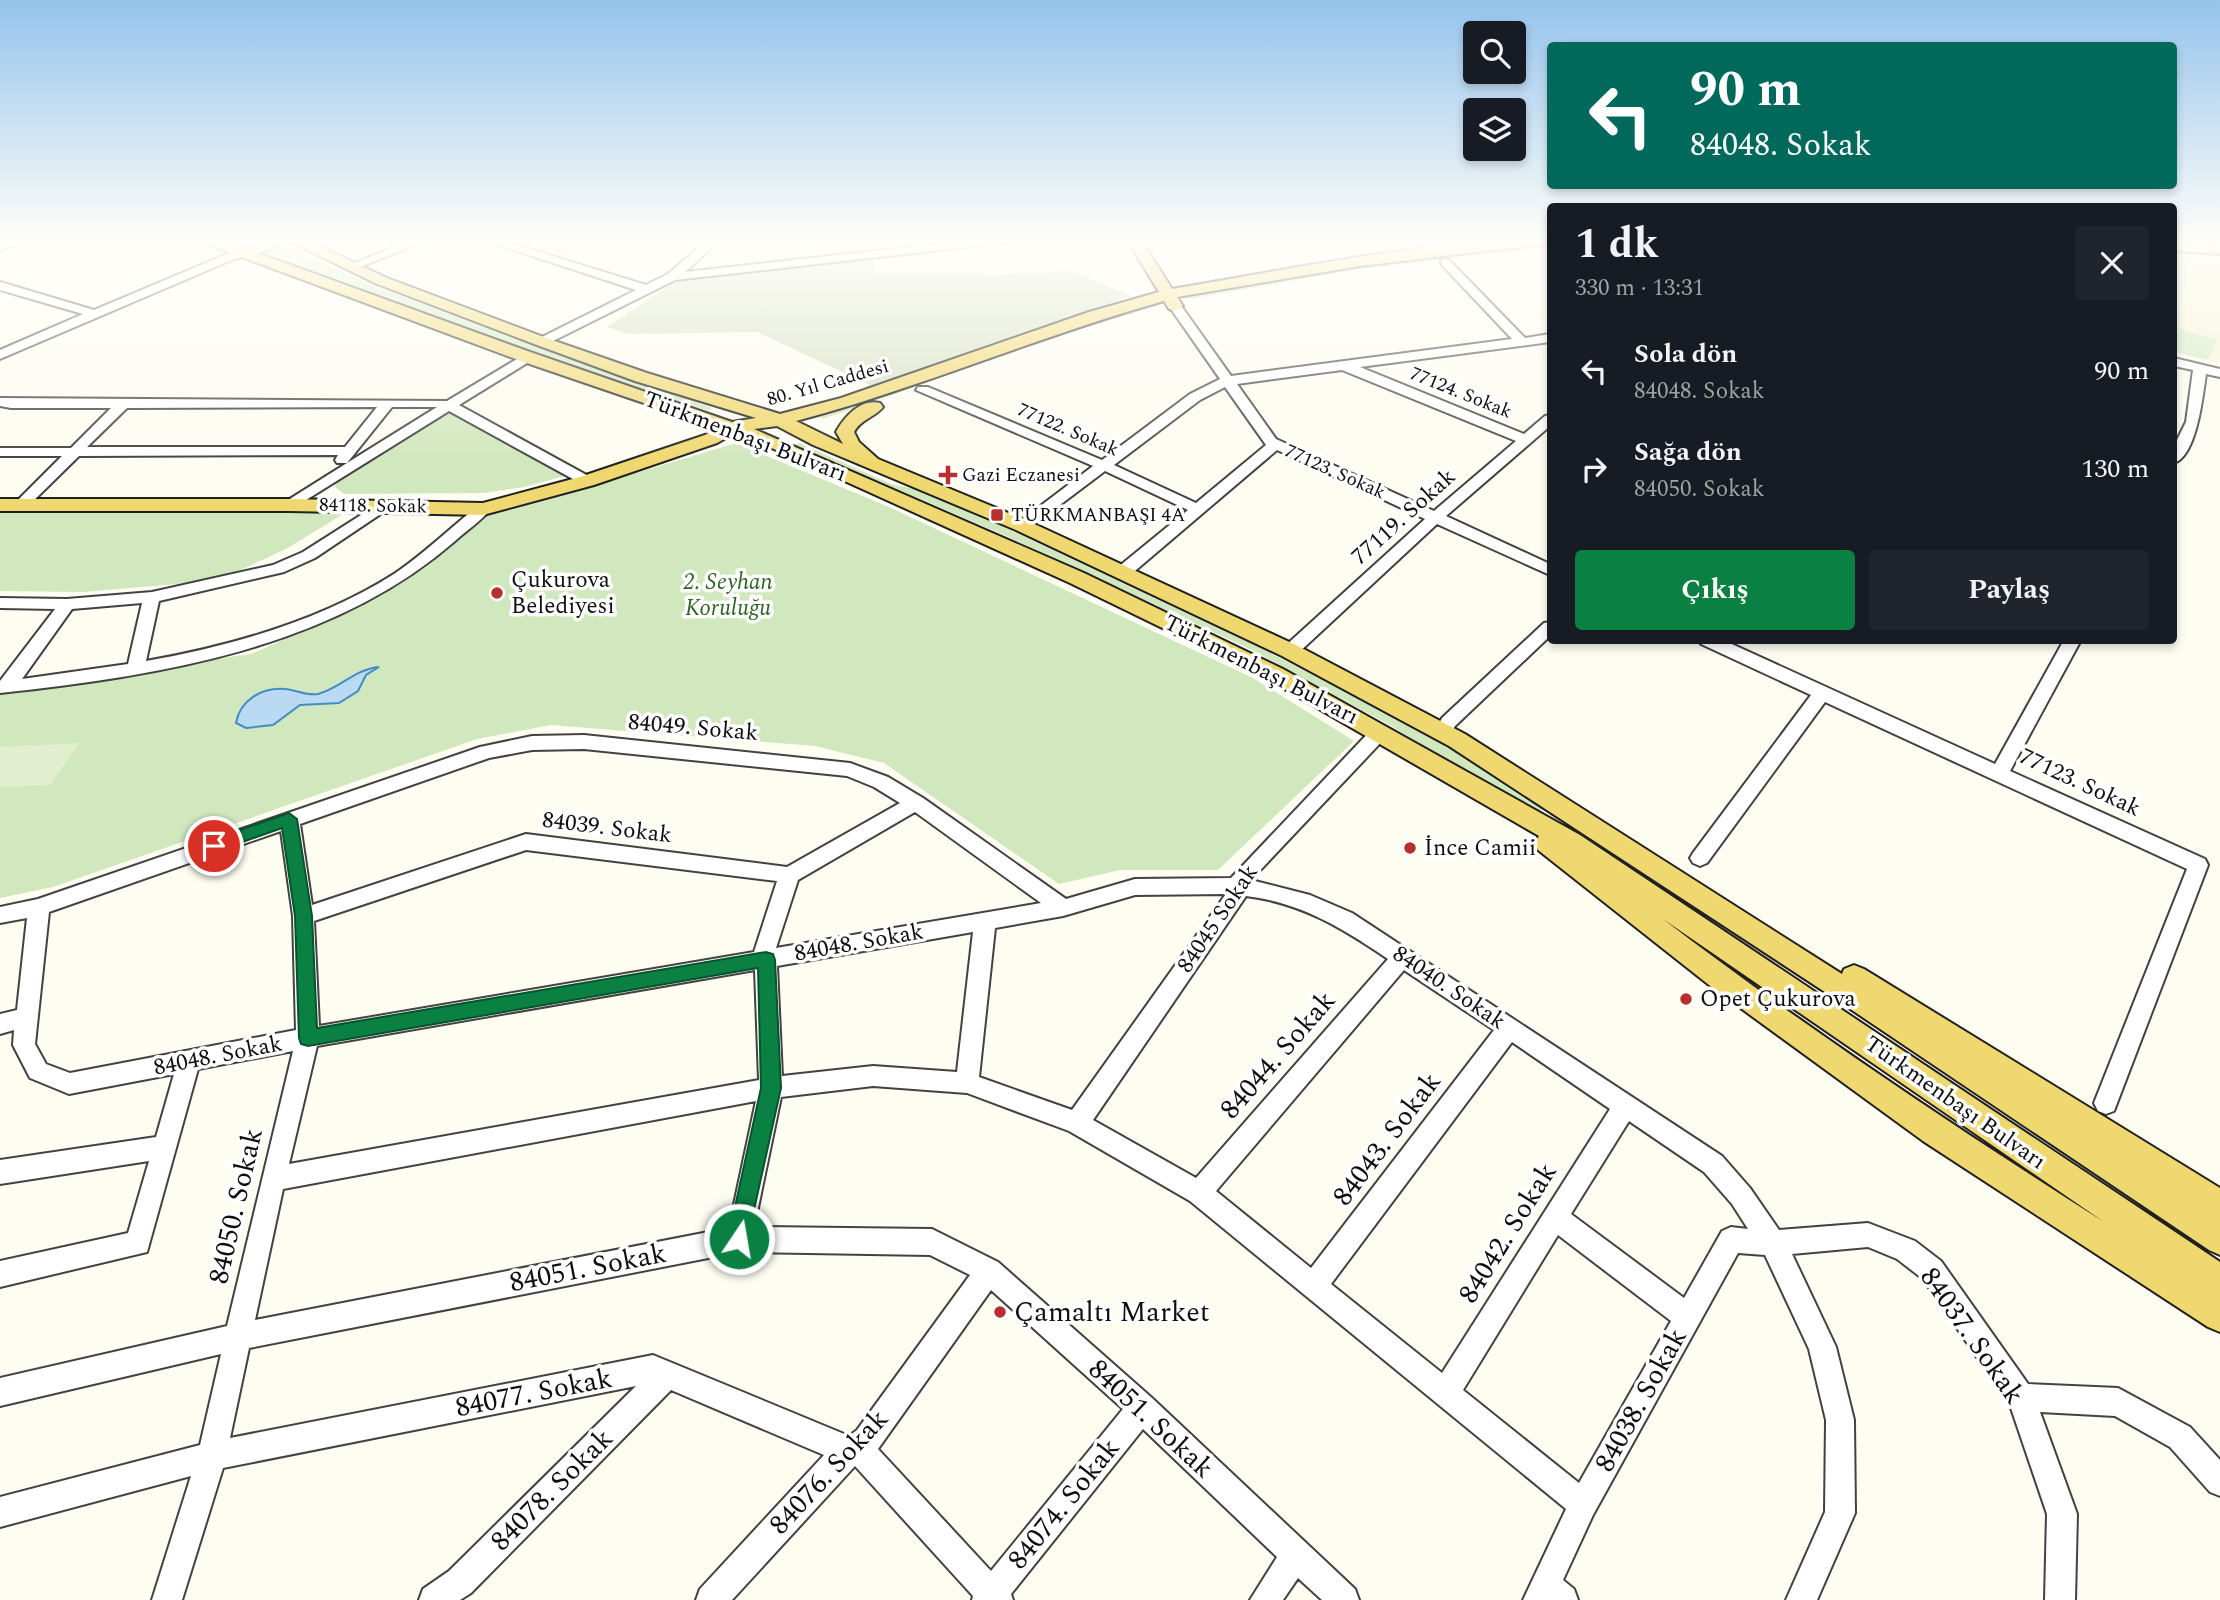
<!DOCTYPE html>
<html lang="tr">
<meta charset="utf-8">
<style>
:root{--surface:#171b24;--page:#20242c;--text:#f1f3f6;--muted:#9ea1a6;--accent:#0b8043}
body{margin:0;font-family:Spectral,serif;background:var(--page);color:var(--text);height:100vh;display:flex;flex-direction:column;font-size:26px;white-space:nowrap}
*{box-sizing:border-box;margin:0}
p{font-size:23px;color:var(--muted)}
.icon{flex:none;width:38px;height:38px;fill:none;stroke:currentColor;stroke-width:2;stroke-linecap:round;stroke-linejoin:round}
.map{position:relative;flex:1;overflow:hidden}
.panel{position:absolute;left:1547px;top:203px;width:630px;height:441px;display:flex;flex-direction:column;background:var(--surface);border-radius:7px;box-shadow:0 4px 10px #0003}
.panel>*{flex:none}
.hud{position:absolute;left:1547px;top:42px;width:630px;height:147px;border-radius:7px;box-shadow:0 4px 10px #0003;background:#00695c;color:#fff;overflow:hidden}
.buttons{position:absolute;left:1463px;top:21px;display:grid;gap:14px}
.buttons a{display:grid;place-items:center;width:63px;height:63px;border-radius:7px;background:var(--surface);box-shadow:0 4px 10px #0003;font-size:35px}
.pin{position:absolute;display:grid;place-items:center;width:60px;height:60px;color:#fff;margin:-30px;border:4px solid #fff;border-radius:50%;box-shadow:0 2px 7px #0007}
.me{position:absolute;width:77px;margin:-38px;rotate:12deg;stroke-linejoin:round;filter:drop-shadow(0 0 5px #0008)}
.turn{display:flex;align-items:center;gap:24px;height:147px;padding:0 28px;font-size:32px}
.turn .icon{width:91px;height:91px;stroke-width:2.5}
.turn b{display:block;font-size:49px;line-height:60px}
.round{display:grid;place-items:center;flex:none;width:74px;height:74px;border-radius:7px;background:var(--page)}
.overview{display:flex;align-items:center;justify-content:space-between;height:119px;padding:0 28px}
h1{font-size:42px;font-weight:700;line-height:52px}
.action{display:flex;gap:14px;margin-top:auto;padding:14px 28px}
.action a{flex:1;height:80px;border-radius:7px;background:var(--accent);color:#fff;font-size:28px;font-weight:700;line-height:80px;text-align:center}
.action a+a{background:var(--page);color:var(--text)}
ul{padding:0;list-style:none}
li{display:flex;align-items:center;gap:21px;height:98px;padding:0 28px}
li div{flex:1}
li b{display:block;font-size:26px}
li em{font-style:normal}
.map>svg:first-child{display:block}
</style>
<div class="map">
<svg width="2220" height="1600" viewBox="0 0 2220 1600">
<rect width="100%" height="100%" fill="#fefdf2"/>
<!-- farmland -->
<polygon fill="#f3f2d3" points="2174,256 2220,257 2220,363 2207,360 2216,340 2174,327"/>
<!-- green -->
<g fill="#d1e7bd">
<polygon points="527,240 591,240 567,255"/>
<polygon points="286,243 310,257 383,290 712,408 709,411 578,367 266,253"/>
<polygon points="1550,244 1550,248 1349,271 1186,300 1184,296 1346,268"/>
<path d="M1158,303L1159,306C1045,336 935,382 822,419L820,416L1108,316Z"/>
<polygon points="2174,327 2217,340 2207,360 2174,352"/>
<polygon points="451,413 568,475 524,487 484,493 344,494 335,487 336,482 344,476 441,414"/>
<polygon points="736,443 889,507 1253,678 1354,741 1218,870 1120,870 1059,884 884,763 815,746 551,725 477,739 53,887 0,898 0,683 50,682 251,654 369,602 491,506 616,479"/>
<polygon points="799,443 891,484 919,490 1010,530 1256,646 1396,716 1545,807 1537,814 1386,723 1252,650 1004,535 795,445"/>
<polygon points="337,509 343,512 340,516 286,549 234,573 177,584 84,592 0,591 0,513"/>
</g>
<!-- cemetery -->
<polygon fill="#d5e0c4" points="874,258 876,273 984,273 984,276 1070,270 1131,296 874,387 757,332 628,334 607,327 678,280"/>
<!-- pitch -->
<polygon fill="#e2efce" points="79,743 50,785 0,787 0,747"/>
<!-- water -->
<path fill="#badaf3" stroke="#458bc6" stroke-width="2" d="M379,667L366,675L358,691L339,703L300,705L273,725L246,728L236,723C240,700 262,687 285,689C297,690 306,696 318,694C339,689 355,669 379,667Z"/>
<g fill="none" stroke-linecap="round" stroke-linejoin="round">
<!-- minor casing -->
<g stroke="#424242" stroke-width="4">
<g id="minor">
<polygon points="14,240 33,240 0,250 0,244"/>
<polygon points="272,240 287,240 263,252 234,259 0,359 0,350 83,314 0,290 0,282 94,310 227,254 256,247"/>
<polygon points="412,240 428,240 355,269 345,267"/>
<polygon points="483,240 501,240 646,285 668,274 707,240 720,240 685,272 973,240 1009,240 1003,243 675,280 543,346 538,345 538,339 636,290"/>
<polygon points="1419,240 1431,240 1440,251 1430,253"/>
<path d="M1445,259L1449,260L1525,338L1550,334V342L1360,367L1524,434L1545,416L1550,415V426L1446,516L1550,564V575L1437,524L1296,655L1290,657L1281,651L1284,647L1425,519L1277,450L1129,576L1123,577L1115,572L1117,568L1188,510L1105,471L1028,529H1018L1015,526L1018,523L1093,466L916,390L918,387H928L1102,460L1190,394L1220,379L1169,306L1171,303H1179L1231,376L1512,339L1441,264V260ZM1342,370L1516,441L1434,511L1276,439L1237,384ZM1225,387L1266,445L1196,503L1114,465L1200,400Z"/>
<path d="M527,353L533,357L532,360L459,405L592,478L594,481L592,484H582L449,411L290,510L285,508L282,505L285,502L347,463H337L335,460L338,455L79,456L25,509L20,511L12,506L62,456H0V448H71L111,408H11L0,406V398L447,401ZM377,407L345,447H87L127,408ZM392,407H437L347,463Z"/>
<path d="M2174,358L2220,369V377L2206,374C2203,394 2197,456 2174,463V446L2186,422L2193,370L2174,366Z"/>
<path d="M383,501L388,503L391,506L388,509L315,558L284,572L159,601L146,661C231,646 322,620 394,574C424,554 450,528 478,506L483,504L491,509C481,521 467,530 455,541C331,649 158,676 0,693V681L55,609L0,608V598L67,599L152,592L273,565L303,552ZM142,603L128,664L22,679L72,609Z"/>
<polygon points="1550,622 1550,636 1455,726 1449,737 1437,737 1434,732 1442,718 1544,623"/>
<polygon points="1699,640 1723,640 1995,764 2064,640 2081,640 2010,771 2205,859 2208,865 2114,1111 2106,1114 2098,1111 2094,1103 2187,869 1825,702 1707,863 1700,866 1693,863 1690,858 1693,853 1811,695 1701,644"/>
<path d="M1380,726L1386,727L1389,732L1386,737L1251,880L1310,895L1352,913L1722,1156L1750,1188L1779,1230L1868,1223L1915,1241L1941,1261L2028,1384L2118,1388L2190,1427L2220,1460V1496L2210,1492L2170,1447L2115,1416L2040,1412L2077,1514L2075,1600H2045L2047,1514L2010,1405L1923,1279L1897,1259L1868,1247L1792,1254L1836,1347L1854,1420L1855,1513L1817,1600H1786L1825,1512L1826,1420L1809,1349L1765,1255L1738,1253L1593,1515L1563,1580L1574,1589L1578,1600H1523L1566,1509L1190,1201L1069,1131L967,1093L873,1086L781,1097L754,1227L932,1229L998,1262L1152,1398L1355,1589L1359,1600H1322L1298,1578L1283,1600H1250L1277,1557L1143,1429L1011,1594L1013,1600H972L973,1596L855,1466L732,1600H696L700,1589L824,1455L671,1390L471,1593L460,1600H419L423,1589L449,1571L636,1386L223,1468L182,1600H152L191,1476L0,1527V1497L200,1445L221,1354L0,1406V1378L227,1326L293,1051L198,1069L147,1252L0,1287V1261L128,1233L149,1161L0,1184V1160L156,1137L174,1074L69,1094L30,1078L13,1045L14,1030L0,1034V1014L17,1010L27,918L0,923V907L38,899L480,747L532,736L584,735L850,763L888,777L923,798L1066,899L1135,879L1231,878L1374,727ZM584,749L847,776L874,787L900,803L787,867L526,834L312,905L300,824L489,758L532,750ZM915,812L1041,903L776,948L798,880ZM281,831L293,916L296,1030L70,1073L46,1064L35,1044L49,912ZM526,850L777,881L754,952L319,1026L314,921ZM1226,894L1072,1110L979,1077L995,928L1063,916L1135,895ZM1246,896C1302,903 1342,928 1388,959L1196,1178L1093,1120ZM973,932L957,1072L873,1066L782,1076L777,966ZM755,970L759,1080L289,1164L317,1046ZM1404,970L1494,1030L1311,1268L1216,1191ZM1512,1042L1610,1109L1442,1373L1331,1284ZM756,1101L729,1228L255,1320L283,1189ZM1629,1121L1704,1172L1732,1204L1748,1229L1731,1227L1722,1231L1684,1298L1571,1214ZM1558,1235L1671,1321L1579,1483L1463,1390ZM739,1252L930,1255L970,1275L857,1430L849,1436L653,1355L230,1438L249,1348ZM991,1290L1123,1409L991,1571L878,1449Z"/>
</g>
</g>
<!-- major casing -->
<g stroke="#202020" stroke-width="4">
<g id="major">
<path d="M202,240H222L533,353L732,422L756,418L635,381L537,345L377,284L287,240H306L387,278L549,339L647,373L780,414L841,398L1089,312L1159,292L1127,240H1141L1172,289C1297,268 1424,240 1550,240V243L1546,244L1360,266L1177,297L1183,306L1175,311L1169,309L1164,301C1039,336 920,388 796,421L843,444L836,432C844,417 861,398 880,403L883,407C874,418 861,419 854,432L859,442L878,459L1030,522L1298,646L1465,734L1842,974L1844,969L1854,965L1864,969L2220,1188V1255L2209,1250L1831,996L1449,746L1282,656L1016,530L813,445L777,426L754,429L1084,573L1283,669L1580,835L2220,1262V1332L2208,1327L1923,1141L1709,985L1538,850L1534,843L1539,836L1267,679L1070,583L765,445L733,434L717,443L594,485L483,515L290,511H0V499H290L483,503L580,477L705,435L717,428L521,361L204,243ZM1663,919L2104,1222C1953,1126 1805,1027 1663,919Z"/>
<polygon points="2174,243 2220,246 2220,254 2174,251"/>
</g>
</g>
<!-- minor -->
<use href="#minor" fill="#fff" fill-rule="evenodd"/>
<!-- major -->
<use href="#major" fill="#f0d870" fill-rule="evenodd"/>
</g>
<!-- sky -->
<linearGradient id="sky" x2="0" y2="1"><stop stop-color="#95c3ec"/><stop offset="0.52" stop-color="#fffef9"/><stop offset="1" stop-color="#fffef9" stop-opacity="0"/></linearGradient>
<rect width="2220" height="464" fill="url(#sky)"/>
<!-- route -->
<polygon fill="#0b8043" stroke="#07532c" stroke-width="2" points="289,813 297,819 312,916 317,1028 766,952 773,954 775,960 781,1088 746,1246 739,1249 731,1246 728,1239 761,1088 758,968 308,1046 301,1044 299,1038 295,916 282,828 214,852 206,846 208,841"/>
<!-- markers -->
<g fill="#b82f2e" stroke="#fff" stroke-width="2.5">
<path d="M944.5 464.5h7v7h7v7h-7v7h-7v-7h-7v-7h7z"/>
<rect x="990" y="508" width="14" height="14" rx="3.5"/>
<circle cx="497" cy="593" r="7"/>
<circle cx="1410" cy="848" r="7"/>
<circle cx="1686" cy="999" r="7"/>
<circle cx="1000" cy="1312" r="7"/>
</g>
<g text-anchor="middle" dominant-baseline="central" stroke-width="7" stroke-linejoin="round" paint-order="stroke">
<!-- far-street labels -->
<g font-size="19" fill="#0f0f0f" stroke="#fff">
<text transform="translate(828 383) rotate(-16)">80. Yıl Caddesi</text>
<text transform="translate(1461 393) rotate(22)">77124. Sokak</text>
<text transform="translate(1068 430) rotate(23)">77122. Sokak</text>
<text transform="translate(1335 472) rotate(24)">77123. Sokak</text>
<text transform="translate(373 506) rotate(1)">84118. Sokak</text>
</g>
<!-- far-poi labels -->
<g font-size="19" fill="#0f0f0f" stroke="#fff" text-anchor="start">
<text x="962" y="475">Gazi Eczanesi</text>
<text x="1011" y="515">TÜRKMANBAŞI 4A</text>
</g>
<!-- street labels -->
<g font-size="23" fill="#0f0f0f" stroke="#fff">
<text transform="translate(745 437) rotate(21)">Türkmenbaşı Bulvarı</text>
<text transform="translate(1404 517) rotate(-42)">77119. Sokak</text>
<text transform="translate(1261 670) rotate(27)">Türkmenbaşı Bulvarı</text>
<text transform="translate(693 728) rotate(5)">84049. Sokak</text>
<text transform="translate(2080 783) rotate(25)">77123. Sokak</text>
<text transform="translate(607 828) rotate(7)">84039. Sokak</text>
<text transform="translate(1218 919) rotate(-56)">84045 Sokak</text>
<text transform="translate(859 943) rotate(-10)">84048. Sokak</text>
<text transform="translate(1449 988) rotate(34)">84040. Sokak</text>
<text transform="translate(218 1056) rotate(-11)">84048. Sokak</text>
<text transform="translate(1955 1103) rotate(35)">Türkmenbaşı Bulvarı</text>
</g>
<!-- poi labels -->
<g font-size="23" fill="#0f0f0f" stroke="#fff" text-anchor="start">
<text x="511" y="580">Çukurova<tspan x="511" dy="26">Belediyesi</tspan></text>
<text x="1424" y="848">İnce Camii</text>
<text x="1700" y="999">Opet Çukurova</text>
</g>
<!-- park labels -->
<g font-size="23" font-style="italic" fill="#2d6423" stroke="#fff">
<text x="728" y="582">2. Seyhan<tspan x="728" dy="26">Koruluğu</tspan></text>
</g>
<!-- near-street labels -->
<g font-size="28" fill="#0f0f0f" stroke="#fff">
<text transform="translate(1278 1055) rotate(-49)">84044. Sokak</text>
<text transform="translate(1387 1139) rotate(-53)">84043. Sokak</text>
<text transform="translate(236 1206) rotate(-77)">84050. Sokak</text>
<text transform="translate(1508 1233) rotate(-58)">84042. Sokak</text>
<text transform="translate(588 1268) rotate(-11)">84051. Sokak</text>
<text transform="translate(1972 1336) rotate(55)">84037. Sokak</text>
<text transform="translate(534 1393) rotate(-11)">84077. Sokak</text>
<text transform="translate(1641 1400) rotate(-61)">84038. Sokak</text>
<text transform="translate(1151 1419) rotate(43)">84051. Sokak</text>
<text transform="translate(829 1472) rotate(-47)">84076. Sokak</text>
<text transform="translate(552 1490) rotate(-45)">84078. Sokak</text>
<text transform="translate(1064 1504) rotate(-51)">84074. Sokak</text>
</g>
<!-- near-poi labels -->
<g font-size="28" fill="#0f0f0f" stroke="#fff" text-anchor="start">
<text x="1014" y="1312">Çamaltı Market</text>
</g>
</g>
</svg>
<div class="buttons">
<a><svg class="icon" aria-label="search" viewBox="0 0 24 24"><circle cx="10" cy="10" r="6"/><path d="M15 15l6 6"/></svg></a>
<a><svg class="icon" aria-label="layers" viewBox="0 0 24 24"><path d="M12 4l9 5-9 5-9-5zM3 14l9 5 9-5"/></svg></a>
</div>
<div class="pin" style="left:214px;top:846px;background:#d93025"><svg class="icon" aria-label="arrive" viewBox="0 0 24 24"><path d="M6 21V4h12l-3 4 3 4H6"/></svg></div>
<svg class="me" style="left:739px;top:1239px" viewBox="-20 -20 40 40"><circle r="17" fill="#0b8043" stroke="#fff" stroke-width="3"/><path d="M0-11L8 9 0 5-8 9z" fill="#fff"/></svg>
<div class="hud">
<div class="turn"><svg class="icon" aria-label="left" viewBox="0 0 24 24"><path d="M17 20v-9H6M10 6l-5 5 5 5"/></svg><div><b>90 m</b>84048. Sokak</div></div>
</div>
<section class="panel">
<div class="overview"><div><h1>1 dk</h1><p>330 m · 13:31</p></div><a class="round"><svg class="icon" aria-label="close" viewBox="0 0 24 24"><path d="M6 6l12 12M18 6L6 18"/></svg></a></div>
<ul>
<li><svg class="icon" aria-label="left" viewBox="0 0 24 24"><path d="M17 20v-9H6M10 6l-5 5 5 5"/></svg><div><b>Sola dön</b><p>84048. Sokak</p></div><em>90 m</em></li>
<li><svg class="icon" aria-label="right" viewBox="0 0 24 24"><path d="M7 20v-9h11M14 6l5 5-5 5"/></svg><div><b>Sağa dön</b><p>84050. Sokak</p></div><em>130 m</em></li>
</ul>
<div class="action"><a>Çıkış</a><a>Paylaş</a></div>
</section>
</div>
